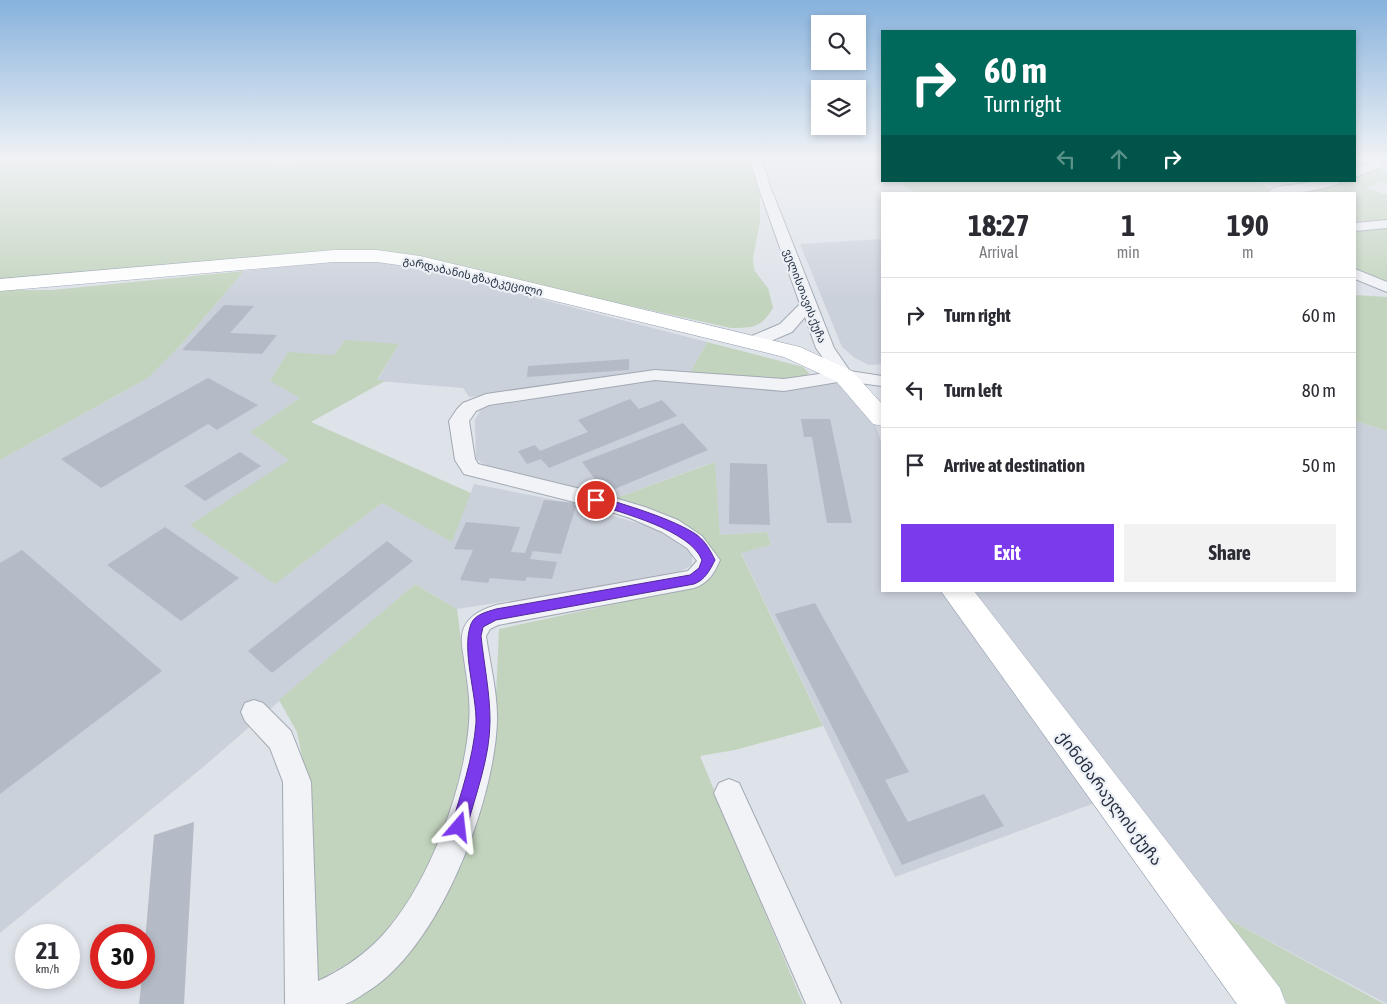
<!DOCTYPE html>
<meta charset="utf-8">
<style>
:root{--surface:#fff;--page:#f2f2f3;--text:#2b2b33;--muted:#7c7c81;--line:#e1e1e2;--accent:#7c3aed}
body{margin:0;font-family:"Asap Condensed","Noto Sans Georgian",sans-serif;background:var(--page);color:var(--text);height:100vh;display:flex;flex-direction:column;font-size:19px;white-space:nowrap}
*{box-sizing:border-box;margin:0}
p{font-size:16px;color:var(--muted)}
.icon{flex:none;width:28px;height:28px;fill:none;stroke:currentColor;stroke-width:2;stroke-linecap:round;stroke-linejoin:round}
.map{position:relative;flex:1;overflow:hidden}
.sheet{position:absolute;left:881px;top:192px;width:475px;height:400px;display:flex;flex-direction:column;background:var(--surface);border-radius:0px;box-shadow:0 2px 8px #0003}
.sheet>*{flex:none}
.guide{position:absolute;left:881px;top:30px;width:475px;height:152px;border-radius:0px;box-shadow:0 2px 8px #0003;background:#00695c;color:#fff;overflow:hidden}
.buttons{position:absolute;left:811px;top:15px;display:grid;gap:10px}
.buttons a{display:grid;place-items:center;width:55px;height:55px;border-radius:0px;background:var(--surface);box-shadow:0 2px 8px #0003;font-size:25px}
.speed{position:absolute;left:15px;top:924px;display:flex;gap:10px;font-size:25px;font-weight:700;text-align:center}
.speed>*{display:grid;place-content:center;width:65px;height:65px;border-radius:50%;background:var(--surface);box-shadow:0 2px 8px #0003;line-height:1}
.speed small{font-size:12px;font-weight:400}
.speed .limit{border:8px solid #d22;background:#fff;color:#111}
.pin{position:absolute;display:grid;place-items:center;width:42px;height:42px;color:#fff;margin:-21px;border:2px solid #fff;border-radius:50%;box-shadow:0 1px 5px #0007}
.me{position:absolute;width:55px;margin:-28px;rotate:17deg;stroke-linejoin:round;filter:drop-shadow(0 0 4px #0008)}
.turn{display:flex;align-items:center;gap:18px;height:105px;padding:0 20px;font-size:22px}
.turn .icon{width:65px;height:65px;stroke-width:2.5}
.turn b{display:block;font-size:35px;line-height:42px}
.lanes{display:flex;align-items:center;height:48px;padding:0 20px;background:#0003;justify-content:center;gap:25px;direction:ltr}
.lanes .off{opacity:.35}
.eta{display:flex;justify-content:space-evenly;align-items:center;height:85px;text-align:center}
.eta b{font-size:30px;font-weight:700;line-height:35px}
.action{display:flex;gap:10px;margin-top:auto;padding:10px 20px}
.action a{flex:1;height:58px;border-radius:0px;background:var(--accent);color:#fff;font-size:20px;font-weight:700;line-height:58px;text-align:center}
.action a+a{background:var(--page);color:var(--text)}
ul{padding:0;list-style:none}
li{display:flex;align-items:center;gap:15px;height:75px;padding:0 20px;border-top:1px solid var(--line)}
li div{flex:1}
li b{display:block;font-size:19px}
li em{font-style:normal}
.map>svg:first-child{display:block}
</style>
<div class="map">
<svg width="1387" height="1004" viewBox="0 0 1387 1004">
<rect width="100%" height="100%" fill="#dee2e9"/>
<!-- built -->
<g fill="#cbd1db">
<polygon points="882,239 882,364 869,365 855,358 842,347 800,244"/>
<polygon points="356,259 397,263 428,270 707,342 690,373 469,397 463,388 377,381 399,344 334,355 300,397 289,460 274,584 382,503 452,541 474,484 565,502 658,529 684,543 692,552 692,565 672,576 457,609 415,584 202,768 0,933 0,460 148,378 180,346 244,271 338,260"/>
<polygon points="654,380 834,382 847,389 871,411 882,444 882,591 942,591 1100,801 895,877 741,552 771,545 767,532 720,535 714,462 613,499 490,468 476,459 475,420 480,411 492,403"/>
<polygon points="1355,421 1387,431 1387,1004 1221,915 973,591 1355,591"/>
</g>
<!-- green -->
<g fill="#c3d4be">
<path d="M0,159H261C279,168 300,163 319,159H752L760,189V222L753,258L754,270L768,288L773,308C761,328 753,328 731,328L460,268L417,256L0,281Z"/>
<polygon points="1376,169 1387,173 1387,183 1380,181 1367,188 1387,195 1387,221 1355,224 1355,194 1288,194 1327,188 1346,181 1355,181 1355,177"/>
<polygon points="899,181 1260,181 1272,194 916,194"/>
<polygon points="1387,228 1387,283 1355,270 1355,230"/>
<polygon points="244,271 180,346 148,378 0,460 0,290 52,290"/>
<polygon points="1355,295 1387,297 1387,431 1355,421"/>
<polygon points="345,340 399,344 377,380 385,381 311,422 471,493 452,542 382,503 275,584 190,525 289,460 250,432 300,398 270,381 288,352 334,355"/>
<polygon points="707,342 803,367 809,373 805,378 782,382 690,373"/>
<path d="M715,462L720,535L767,532L771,545L741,553L823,726L735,750L700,756L803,1004H350L365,992L443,897L493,764L499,629L699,586C715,578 716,573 716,555L613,499Z"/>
<polygon points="415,584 457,609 472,728 454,811 411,900 375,947 314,983 310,796 297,732 279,700"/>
<polygon points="1221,915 1384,1004 1288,1004"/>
</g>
<!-- building -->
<g fill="#b4bbc6">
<polygon points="224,305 254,306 230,333 277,335 262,354 182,350"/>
<polygon points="629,359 629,370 527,377 528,366"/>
<polygon points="208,378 258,405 217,430 208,424 101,488 61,459"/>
<polygon points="630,399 639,409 662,400 677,416 549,468 541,459 527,464 518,451 535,445 540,451 588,432 578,420"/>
<polygon points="801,419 830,419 852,523 827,523 812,437 804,437"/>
<polygon points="683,423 708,450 605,493 582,462"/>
<polygon points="240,452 261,466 205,501 184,486"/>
<polygon points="730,463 767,464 770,525 729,524"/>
<polygon points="544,500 577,503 561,554 533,551 530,559 557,562 552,579 527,577 525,581 490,578 488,583 460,580 473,550 454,549 466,522 520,527 511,552 525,553"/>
<polygon points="165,527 239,578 181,621 107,565"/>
<polygon points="387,541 413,561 272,673 248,651"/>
<polygon points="22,550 162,671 0,794 0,563"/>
<polygon points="815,603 909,772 885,780 908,822 984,794 1004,826 902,865 775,614"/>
<polygon points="194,822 184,1004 139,1004 142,978 144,978 144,954 154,835"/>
</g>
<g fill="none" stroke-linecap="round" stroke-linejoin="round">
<!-- minor casing -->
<g stroke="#a3a9b3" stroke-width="2">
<g id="minor">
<path d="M750,159H762L770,186L834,348L850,371L882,376V386L844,381L784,391L655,380L489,405L476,411L469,421L475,459L478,464L601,494L645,507L678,520L702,536L720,560C714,573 709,583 694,588L498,625L490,629L486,636C490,664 498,694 497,722C494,804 438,951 365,993C359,997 352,1002 345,1004C333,1004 299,1004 285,1004L283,782L270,748L245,721L241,712L245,703L254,700L263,703L291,731L311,782L318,981C340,971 358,959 375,943C425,895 464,792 469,723C471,702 467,680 464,659C463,652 461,643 462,636C464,617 481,610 496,605L688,571L697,561L687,548L662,532L630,518L598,508L464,474L455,460L449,421L457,409L463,403L486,394L655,370L784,379L833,372L816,348L805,317L792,332L759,346H747L745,342L747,338L780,324L800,304L758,186Z"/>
<polygon points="1378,160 1382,161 1384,164 1382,167 1355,177 1355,169"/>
<path d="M1320,181H1340L1338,184C1316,191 1294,194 1270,194L1269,191L1275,187Z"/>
<polygon points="1387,220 1387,228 1355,231 1355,223"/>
<polygon points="1355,269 1387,282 1387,292 1355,279"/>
<polygon points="729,779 739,783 841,1004 806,1004 714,793 719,783"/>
</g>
</g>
<!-- major casing -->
<g stroke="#9ca6b6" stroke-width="1">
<g id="major">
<polygon points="334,250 377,250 420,256 800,347 852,371 882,404 882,426 873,424 836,381 784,357 420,268 377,262 334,262 0,291 0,279"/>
<polygon points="941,591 974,591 1280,988 1286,1004 1237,1004"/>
</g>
</g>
<!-- minor -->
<use href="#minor" fill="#f1f3f7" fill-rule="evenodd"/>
<!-- major -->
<use href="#major" fill="#fff" fill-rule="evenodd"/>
</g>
<!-- sky -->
<linearGradient id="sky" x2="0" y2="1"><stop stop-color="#87b2dd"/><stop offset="0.53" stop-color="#f0f2f5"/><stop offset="1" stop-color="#f0f2f5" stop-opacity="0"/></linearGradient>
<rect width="1387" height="299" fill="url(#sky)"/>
<!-- route -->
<path fill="#7c3aed" stroke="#51269a" d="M596,496C623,504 674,519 697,535C706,542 710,550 715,560C710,570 705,580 694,584L496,620L483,627L481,636C484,664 490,693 490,721C490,757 476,793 467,827L465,832L459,835L453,832L451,827C461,793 473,759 476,723C477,695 461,650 471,624C475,614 487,612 496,609L690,575L699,568L702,560C690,530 622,513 592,503L591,500Z"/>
<g text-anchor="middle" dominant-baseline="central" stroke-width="4.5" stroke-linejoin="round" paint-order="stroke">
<!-- far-street labels -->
<g font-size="11" fill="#252f41" stroke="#edf1f6">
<text transform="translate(473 276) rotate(13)">გარდაბანის გზატკეცილი</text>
<text transform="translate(805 296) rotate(69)">ველისთავის ქუჩა</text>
</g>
<!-- near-street labels -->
<g font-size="16" fill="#252f41" stroke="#edf1f6">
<text transform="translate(1110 798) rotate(53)">ქინძმარაულის ქუჩა</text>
</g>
</g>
</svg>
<div class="buttons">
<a><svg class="icon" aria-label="search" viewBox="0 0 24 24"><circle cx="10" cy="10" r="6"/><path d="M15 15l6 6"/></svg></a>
<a><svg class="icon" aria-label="layers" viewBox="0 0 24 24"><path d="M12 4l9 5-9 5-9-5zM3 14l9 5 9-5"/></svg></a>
</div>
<div class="speed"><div>21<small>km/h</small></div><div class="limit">30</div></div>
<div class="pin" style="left:596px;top:500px;background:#d93025"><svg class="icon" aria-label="arrive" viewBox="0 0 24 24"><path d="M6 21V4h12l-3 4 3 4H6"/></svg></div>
<svg class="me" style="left:459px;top:827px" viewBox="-20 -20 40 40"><path d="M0-17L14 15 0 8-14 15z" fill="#7c3aed" stroke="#fff" stroke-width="4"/></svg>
<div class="guide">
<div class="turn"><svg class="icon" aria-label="right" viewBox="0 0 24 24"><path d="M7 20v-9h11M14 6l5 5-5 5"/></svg><div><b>60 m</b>Turn right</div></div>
<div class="lanes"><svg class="icon off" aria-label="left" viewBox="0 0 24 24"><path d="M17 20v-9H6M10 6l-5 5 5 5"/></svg><svg class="icon off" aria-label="ahead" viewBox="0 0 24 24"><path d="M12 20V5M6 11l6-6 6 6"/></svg><svg class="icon" aria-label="right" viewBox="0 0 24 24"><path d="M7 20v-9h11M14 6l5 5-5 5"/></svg></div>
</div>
<section class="sheet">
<div class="eta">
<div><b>18:27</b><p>Arrival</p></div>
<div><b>1</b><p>min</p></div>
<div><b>190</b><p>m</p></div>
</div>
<ul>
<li><svg class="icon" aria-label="right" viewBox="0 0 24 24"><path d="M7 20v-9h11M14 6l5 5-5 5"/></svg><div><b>Turn right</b></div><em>60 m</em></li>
<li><svg class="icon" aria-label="left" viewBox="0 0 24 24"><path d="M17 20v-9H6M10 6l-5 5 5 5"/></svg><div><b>Turn left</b></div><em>80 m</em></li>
<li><svg class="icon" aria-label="arrive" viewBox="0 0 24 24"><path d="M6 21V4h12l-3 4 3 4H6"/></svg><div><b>Arrive at destination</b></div><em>50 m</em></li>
</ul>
<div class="action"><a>Exit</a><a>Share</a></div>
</section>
</div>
